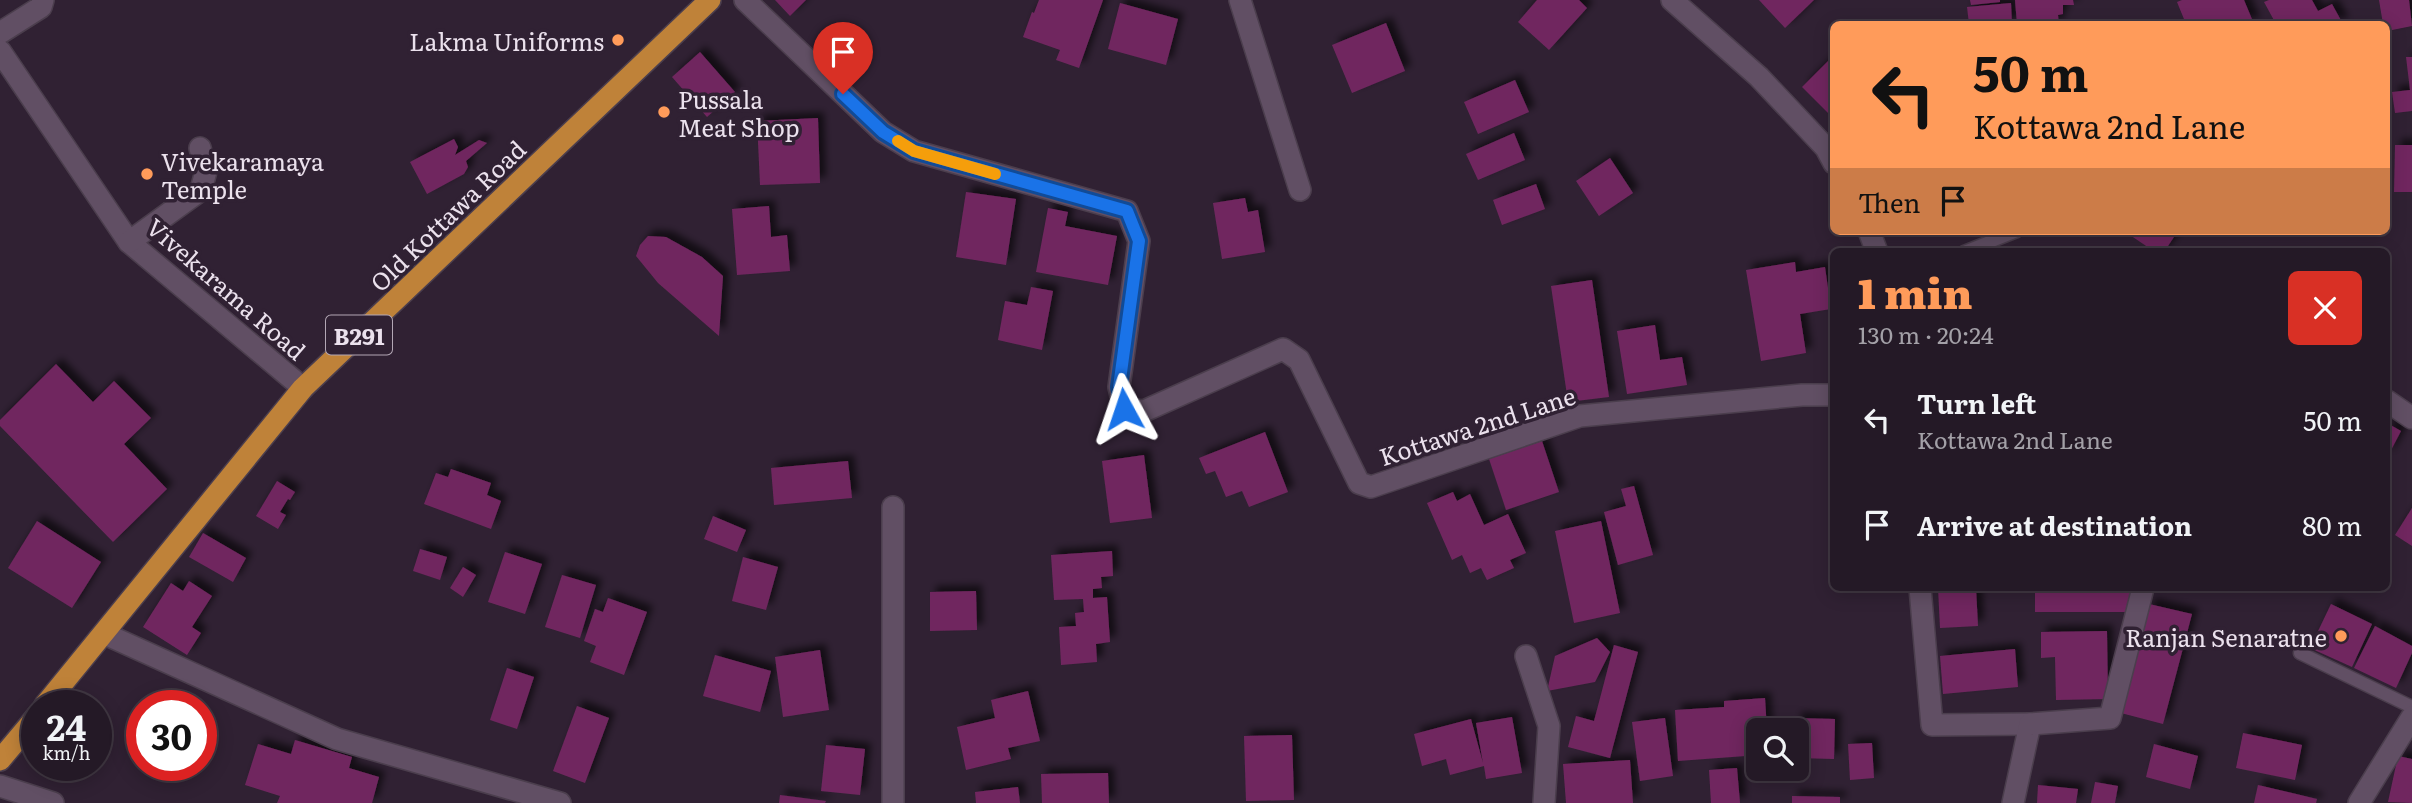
<!DOCTYPE html>
<meta charset="utf-8">
<style>
:root{--surface:#241926;--page:#2c222e;--text:#f1f3f6;--muted:#a3a0a7;--line:#413843;--accent:#ff9b5a}
body{margin:0;font-family:Literata,serif;background:var(--page);color:var(--text);height:100vh;display:flex;flex-direction:column;font-size:26px;white-space:nowrap}
*{box-sizing:border-box;margin:0}
p{font-size:23px;color:var(--muted)}
.icon{flex:none;width:38px;height:38px;fill:none;stroke:currentColor;stroke-width:2;stroke-linecap:round;stroke-linejoin:round}
.map{position:relative;flex:1;overflow:hidden}
.details{position:absolute;left:1830px;top:248px;width:560px;height:343px;display:flex;flex-direction:column;background:var(--surface);border-radius:10px;box-shadow:0 4px 18px #0003,0 0 0 2px var(--line)}
.details>*{flex:none}
.banner{position:absolute;left:1830px;top:21px;width:560px;height:214px;border-radius:10px;box-shadow:0 4px 18px #0003,0 0 0 2px var(--line);background:#ff9b5a;color:#111;overflow:hidden}
.buttons{position:absolute;left:1746px;top:718px;display:grid;gap:14px}
.buttons a{display:grid;place-items:center;width:63px;height:63px;border-radius:10px;background:var(--surface);box-shadow:0 4px 18px #0003,0 0 0 2px var(--line);font-size:35px}
.speed{position:absolute;left:21px;top:690px;display:flex;gap:14px;font-size:35px;font-weight:700;text-align:center}
.speed>*{display:grid;place-content:center;width:91px;height:91px;border-radius:50%;background:var(--surface);box-shadow:0 4px 18px #0003,0 0 0 2px var(--line);line-height:1}
.speed small{font-size:18px;font-weight:400}
.speed .limit{border:10px solid #d22;background:#fff;color:#111}
.pin{position:absolute;display:grid;place-items:center;width:60px;height:60px;color:#fff;margin:-72px -30px;border-radius:50% 50% 50% 0;rotate:-45deg;box-shadow:0 0 7px #0007}
.pin .icon{rotate:45deg}
.me{position:absolute;width:77px;margin:-38px;rotate:355deg;stroke-linejoin:round;filter:drop-shadow(0 0 5px #0008)}
.turn{display:flex;align-items:center;gap:24px;height:147px;padding:0 28px;font-size:32px}
.turn .icon{width:91px;height:91px;stroke-width:2.5}
.turn b{display:block;font-size:49px;line-height:60px}
.then{display:flex;align-items:center;height:66px;padding:0 28px;background:#0003;gap:14px;font-size:26px}
.round{display:grid;place-items:center;flex:none;width:74px;height:74px;border-radius:10px;background:var(--page)}
.summary{display:flex;align-items:center;justify-content:space-between;height:119px;padding:0 28px}
h1{font-size:42px;font-weight:800;line-height:52px;color:var(--accent)}
ul{padding:0;list-style:none}
li{display:flex;align-items:center;gap:21px;height:105px;padding:0 28px}
li div{flex:1}
li b{display:block;font-size:26px}
li em{font-style:normal}
.map>svg:first-child{display:block}
</style>
<div class="map">
<svg width="2412" height="803" viewBox="0 0 2412 803">
<defs>
<filter id="shadow"><feDropShadow dx="6" dy="-6" stdDeviation="3.5" flood-color="#0009"/></filter>
</defs>
<rect width="100%" height="100%" fill="#302133"/>
<!-- building -->
<g fill="#70275f" filter="url(#shadow)">
<polygon points="775,0 806,0 790,16"/>
<polygon points="1039,0 1103,0 1079,68 1056,60 1060,50 1023,37 1032,12 1034,13"/>
<polygon points="1537,0 1579,0 1587,8 1549,50 1518,22"/>
<polygon points="1759,0 1814,0 1785,28"/>
<polygon points="1970,0 2000,0 2000,2 1971,5"/>
<polygon points="2015,0 2073,0 2074,5 2063,5 2063,14 2058,15 2059,24 2017,24"/>
<polygon points="2182,0 2244,0 2254,24 2186,24 2177,2"/>
<polygon points="2269,0 2312,0 2318,11 2332,4 2343,24 2276,24 2264,2"/>
<polygon points="2379,0 2409,0 2412,26 2387,31 2387,24 2383,24"/>
<polygon points="1120,3 1178,19 1166,65 1108,49"/>
<polygon points="2011,3 2012,24 1969,24 1967,7"/>
<polygon points="1386,23 1405,71 1352,93 1332,45"/>
<polygon points="700,52 735,92 707,117 672,77"/>
<polygon points="1834,55 1834,119 1802,87"/>
<polygon points="2406,57 2412,57 2412,111 2395,113 2392,92 2410,90"/>
<polygon points="1515,80 1529,112 1478,134 1464,102"/>
<polygon points="818,118 820,183 760,185 757,121"/>
<polygon points="1514,133 1525,160 1478,180 1466,154"/>
<polygon points="454,139 458,147 455,155 479,140 487,143 466,161 468,167 464,174 427,194 410,162"/>
<polygon points="2395,145 2412,145 2412,192 2394,192"/>
<polygon points="1610,158 1633,193 1599,216 1576,181"/>
<polygon points="1536,184 1545,209 1502,225 1493,200"/>
<polygon points="966,192 1016,199 1006,265 956,257"/>
<polygon points="1245,198 1248,212 1258,210 1265,252 1222,259 1213,203"/>
<polygon points="769,206 771,237 787,235 790,271 737,275 732,209"/>
<polygon points="1048,208 1068,212 1065,226 1117,236 1108,285 1036,272"/>
<polygon points="2038,231 2077,231 2076,237 2038,233"/>
<polygon points="2124,231 2178,231 2164,252 2155,252"/>
<polygon points="648,236 666,237 702,257 723,276 719,336 658,283 636,256 640,245"/>
<polygon points="1795,262 1796,272 1825,267 1831,309 1800,314 1806,353 1761,361 1746,270"/>
<polygon points="1592,280 1609,397 1568,402 1551,286"/>
<polygon points="1031,287 1053,291 1042,350 998,340 1005,301 1027,305"/>
<polygon points="1655,325 1660,360 1682,357 1687,385 1627,394 1617,331"/>
<polygon points="56,364 93,402 114,381 151,418 124,444 167,489 113,542 0,426 0,420"/>
<polygon points="2387,423 2401,431 2387,458"/>
<polygon points="1265,432 1288,492 1249,507 1242,491 1226,497 1215,471 1206,474 1199,458"/>
<polygon points="1542,441 1559,492 1506,510 1489,459"/>
<polygon points="1144,455 1152,518 1110,523 1102,461"/>
<polygon points="848,461 852,498 774,505 771,468"/>
<polygon points="451,469 491,483 487,495 501,501 491,529 424,504 436,473 448,477"/>
<polygon points="277,481 295,492 290,500 288,499 280,512 286,515 278,529 256,516"/>
<polygon points="1634,486 1653,555 1618,565 1604,512 1626,506 1621,489"/>
<polygon points="1453,492 1457,501 1470,494 1484,525 1508,514 1526,553 1510,560 1514,568 1487,580 1481,568 1470,573 1462,555 1452,560 1427,503"/>
<polygon points="2412,508 2412,546 2395,535"/>
<polygon points="713,516 746,530 737,552 704,539"/>
<polygon points="37,521 101,562 72,608 8,568"/>
<polygon points="1601,521 1620,613 1574,623 1555,531"/>
<polygon points="203,533 246,558 233,582 189,557"/>
<polygon points="420,549 447,557 440,580 413,571"/>
<polygon points="1112,551 1113,576 1101,577 1102,588 1093,589 1093,598 1107,597 1110,642 1096,644 1097,662 1061,665 1059,627 1076,626 1075,613 1084,612 1083,599 1054,600 1051,555"/>
<polygon points="505,552 542,564 525,614 488,602"/>
<polygon points="743,557 778,567 766,610 732,601"/>
<polygon points="463,567 476,575 463,597 450,588"/>
<polygon points="562,575 596,585 580,638 545,627"/>
<polygon points="189,581 212,596 192,627 201,633 187,655 143,627 171,583 183,591"/>
<polygon points="1938,588 1976,588 1978,626 1940,628"/>
<rect x="2035" y="588" width="96" height="24"/>
<polygon points="976,591 977,630 930,631 930,592"/>
<polygon points="608,598 647,612 624,675 590,662 596,646 584,641 595,609 603,612"/>
<polygon points="2149,604 2192,614 2163,724 2121,713"/>
<polygon points="2331,604 2372,624 2352,667 2310,648"/>
<polygon points="2375,626 2412,646 2412,653 2396,688 2354,668"/>
<polygon points="2107,631 2108,699 2056,700 2055,657 2041,658 2041,632"/>
<polygon points="1597,638 1610,652 1595,682 1547,691 1555,656"/>
<polygon points="1614,645 1638,652 1610,758 1568,747 1576,716 1594,721"/>
<polygon points="2015,649 2018,687 1943,694 1940,656"/>
<polygon points="820,650 829,710 783,717 775,657"/>
<polygon points="715,655 771,671 760,712 703,696"/>
<polygon points="507,668 534,677 517,729 490,720"/>
<polygon points="1028,691 1040,741 1008,748 1011,759 966,770 957,727 995,718 991,700"/>
<polygon points="1765,698 1767,730 1759,730 1759,755 1678,761 1675,710 1724,707 1724,701"/>
<polygon points="577,706 609,718 585,783 553,771"/>
<polygon points="1512,717 1522,773 1486,779 1484,766 1450,775 1446,759 1422,766 1414,734 1471,719 1483,763 1476,723"/>
<polygon points="1665,718 1673,776 1640,781 1632,722"/>
<polygon points="1795,718 1835,719 1834,759 1797,758"/>
<polygon points="2243,733 2302,745 2295,780 2236,768"/>
<polygon points="1292,735 1294,800 1246,801 1244,736"/>
<polygon points="295,740 352,757 349,768 379,777 372,803 277,803 280,796 245,785 258,744 291,754"/>
<polygon points="1872,743 1874,778 1850,780 1848,744"/>
<polygon points="2154,744 2198,756 2190,789 2146,777"/>
<polygon points="826,745 865,749 860,795 821,791"/>
<polygon points="2398,756 2412,759 2412,803 2388,802"/>
<polygon points="1630,760 1633,803 1566,803 1563,764"/>
<polygon points="1737,768 1740,803 1711,803 1709,770"/>
<polygon points="1108,773 1109,803 1042,803 1041,774"/>
<polygon points="2095,782 2118,786 2115,803 2091,803"/>
<polygon points="2038,785 2078,789 2076,803 2037,803"/>
<polygon points="2258,785 2317,799 2316,803 2254,803"/>
<polygon points="1018,787 1020,803 976,803 975,792"/>
<polygon points="780,795 826,801 825,803 779,803"/>
<polygon points="1792,796 1840,797 1840,803 1792,803"/>
</g>
<g fill="none" stroke-linecap="round" stroke-linejoin="round">
<!-- lane casing -->
<g stroke="#4b3e4d" stroke-width="15">
<g id="lane">
<polyline points="1964,252 2017,231"/>
<polyline points="2300,653 2412,707"/>
</g>
</g>
<!-- street casing -->
<g stroke="#4b3e4d" stroke-width="24">
<g id="street">
<polyline points="745,0 883,132 914,151 1127,211 1139,241 1119,387 1124,409 1144,411 1283,349 1299,360 1359,483 1371,487 1580,416 1802,395 1834,395"/>
<polyline points="1240,0 1300,190"/>
<polyline points="1672,0 1759,77 1826,148 1834,163"/>
<polyline points="0,33 41,7 43,0"/>
<polyline points="0,51 129,242 303,388"/>
<polyline points="1869,231 1877,252"/>
<polyline points="129,242 201,190 206,171 200,148"/>
<polyline points="2387,401 2412,418"/>
<polyline points="1920,588 1932,725 2030,724"/>
<polyline points="105,634 337,739 560,803"/>
<polyline points="1526,656 1549,726 1544,803"/>
<polyline points="0,786 53,803"/>
<polyline points="893,803 893,507"/>
<polyline points="2013,803 2030,724 2110,718 2143,588"/>
<polyline points="2359,803 2412,717"/>
</g>
</g>
<!-- primary casing -->
<g stroke="#4b3e4d" stroke-width="24">
<g id="primary">
<polyline points="45,705 303,388 710,0"/>
<polyline points="0,760 37,716"/>
</g>
</g>
<!-- lane -->
<use href="#lane" stroke="#614f64" stroke-width="12"/>
<!-- street -->
<use href="#street" stroke="#614f64" stroke-width="21"/>
<!-- primary -->
<use href="#primary" stroke="#bf8239" stroke-width="21"/>
</g>
<g fill="none" stroke-linecap="round" stroke-linejoin="round">
<!-- route casing -->
<g stroke="#114b97" stroke-width="18">
<polyline id="route" points="843,94 883,132 914,151 1127,211 1139,241 1119,387 1124,409"/>
</g>
<!-- route -->
<use href="#route" stroke="#1a73e8" stroke-width="12"/>
<!-- slow -->
<polyline stroke="#f59e0b" stroke-width="12" points="898,141 914,151 995,174"/>
</g>
<!-- markers -->
<g fill="#ff9b5a" stroke="#302133" stroke-width="2.5">
<circle cx="618" cy="40" r="7"/>
<circle cx="664" cy="112" r="7"/>
<circle cx="147" cy="174" r="7"/>
<circle cx="2341" cy="636" r="7"/>
</g>
<g text-anchor="middle" dominant-baseline="central" stroke-width="7" stroke-linejoin="round" paint-order="stroke">
<!-- shield labels -->
<rect fill="#302133" stroke="#b3a7b5" stroke-width="2" x="326" y="315.5" width="66" height="39" rx="5"/>
<g font-size="23" font-weight="bold" fill="#ebe1ed">
<text x="359" y="335">B291</text>
</g>
<!-- poi labels -->
<g font-size="24" fill="#ebe1ed" stroke="#302133" text-anchor="end">
<text x="604" y="40">Lakma Uniforms</text>
<text x="678" y="98" text-anchor="start">Pussala<tspan x="678" dy="28">Meat Shop</tspan></text>
<text x="161" y="160" text-anchor="start">Vivekaramaya<tspan x="161" dy="28">Temple</tspan></text>
<text x="2327" y="636">Ranjan Senaratne</text>
</g>
<!-- street labels -->
<g font-size="24" fill="#ebe1ed" stroke="#302133">
<text transform="translate(447 215) rotate(-44)">Old Kottawa Road</text>
<text transform="translate(227 288) rotate(41)">Vivekarama Road</text>
<text transform="translate(1477 425) rotate(-18)">Kottawa 2nd Lane</text>
</g>
</g>
</svg>
<div class="buttons">
<a><svg class="icon" aria-label="search" viewBox="0 0 24 24"><circle cx="10" cy="10" r="6"/><path d="M15 15l6 6"/></svg></a>
</div>
<div class="speed"><div>24<small>km/h</small></div><div class="limit">30</div></div>
<div class="pin" style="left:843px;top:94px;background:#d93025"><svg class="icon" aria-label="arrive" viewBox="0 0 24 24"><path d="M6 21V4h12l-3 4 3 4H6"/></svg></div>
<svg class="me" style="left:1124px;top:409px" viewBox="-20 -20 40 40"><path d="M0-17L14 15 0 8-14 15z" fill="#1a73e8" stroke="#fff" stroke-width="4"/></svg>
<div class="banner">
<div class="turn"><svg class="icon" aria-label="left" viewBox="0 0 24 24"><path d="M17 20v-9H6M10 6l-5 5 5 5"/></svg><div><b>50 m</b>Kottawa 2nd Lane</div></div>
<div class="then">Then<svg class="icon" aria-label="arrive" viewBox="0 0 24 24"><path d="M6 21V4h12l-3 4 3 4H6"/></svg></div>
</div>
<section class="details">
<div class="summary"><div><h1>1 min</h1><p>130 m · 20:24</p></div><a class="round" style="background:#d93025;color:#fff"><svg class="icon" aria-label="close" viewBox="0 0 24 24"><path d="M6 6l12 12M18 6L6 18"/></svg></a></div>
<ul>
<li><svg class="icon" aria-label="left" viewBox="0 0 24 24"><path d="M17 20v-9H6M10 6l-5 5 5 5"/></svg><div><b>Turn left</b><p>Kottawa 2nd Lane</p></div><em>50 m</em></li>
<li><svg class="icon" aria-label="arrive" viewBox="0 0 24 24"><path d="M6 21V4h12l-3 4 3 4H6"/></svg><div><b>Arrive at destination</b></div><em>80 m</em></li>
</ul>
</section>
</div>
